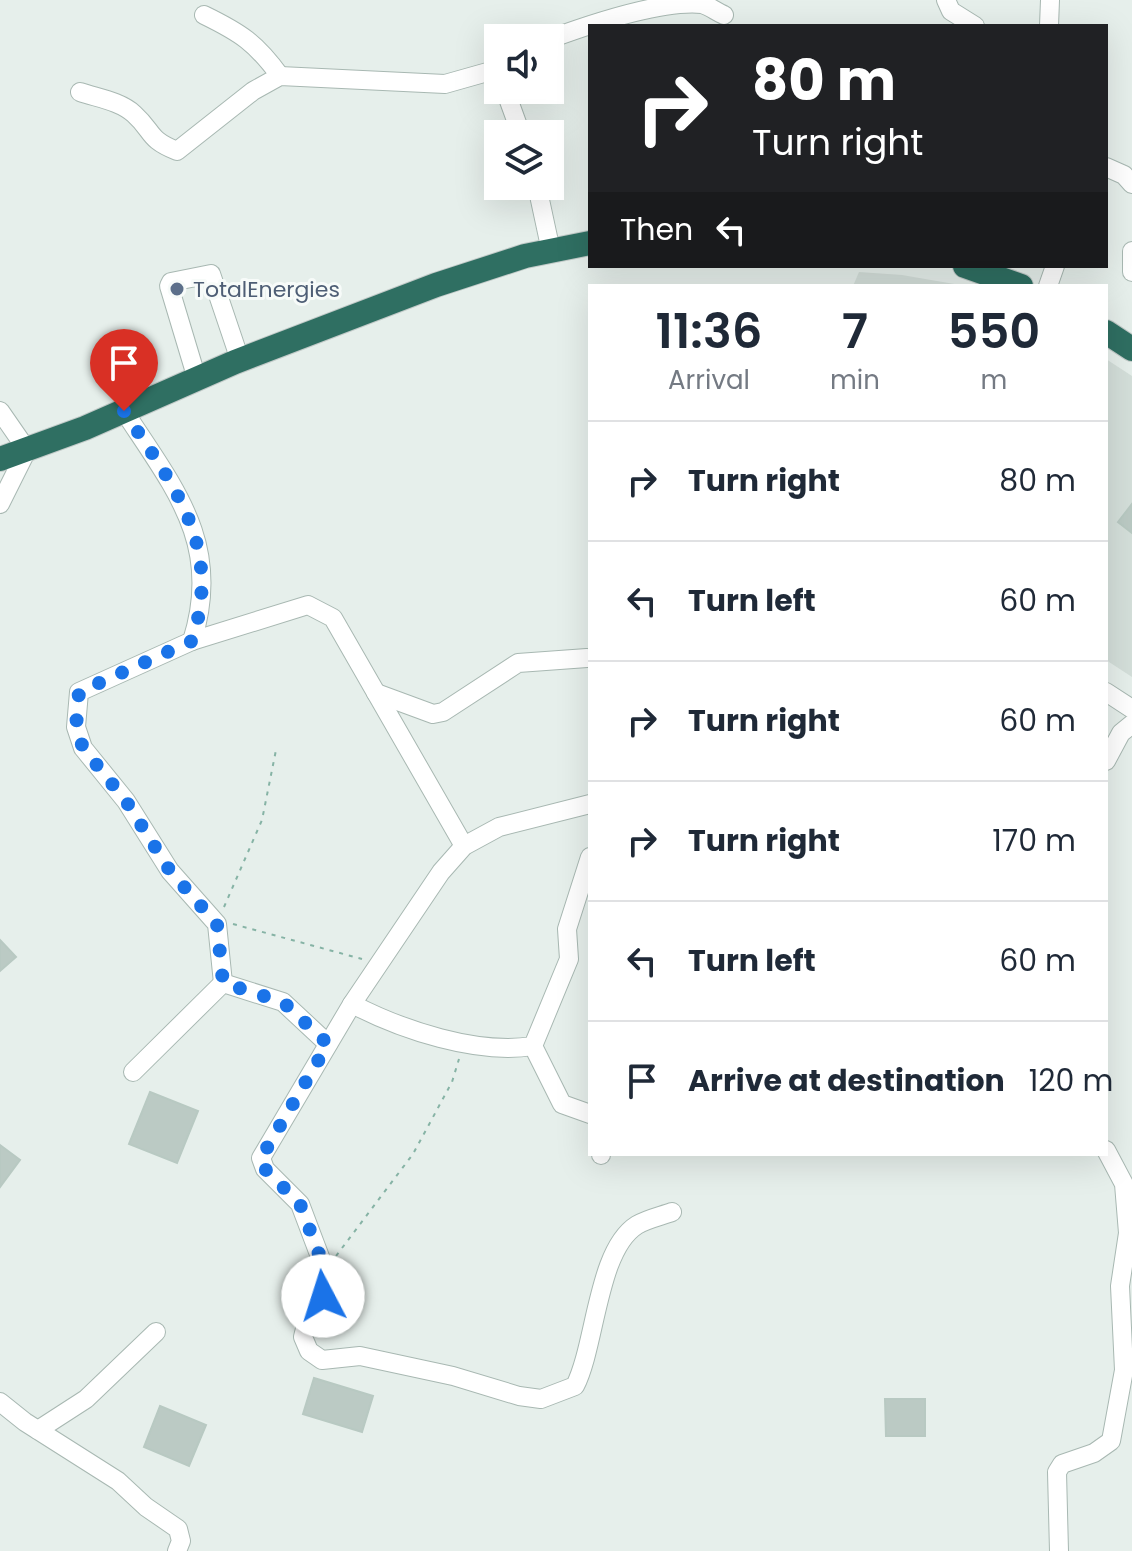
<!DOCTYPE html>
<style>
:root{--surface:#fff;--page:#f6f6f7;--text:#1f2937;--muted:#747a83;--line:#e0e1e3}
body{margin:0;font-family:Poppins,sans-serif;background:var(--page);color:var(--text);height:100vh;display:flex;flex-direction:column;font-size:30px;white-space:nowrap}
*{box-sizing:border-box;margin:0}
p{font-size:26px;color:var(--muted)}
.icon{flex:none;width:44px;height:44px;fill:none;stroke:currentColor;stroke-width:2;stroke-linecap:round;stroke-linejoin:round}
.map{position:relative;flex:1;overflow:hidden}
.drawer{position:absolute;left:588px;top:284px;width:520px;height:872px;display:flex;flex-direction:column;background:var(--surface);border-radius:0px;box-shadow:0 8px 32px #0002}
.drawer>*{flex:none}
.guide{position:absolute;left:588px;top:24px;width:520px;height:244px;border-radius:0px;box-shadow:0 8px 32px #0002;background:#202124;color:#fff;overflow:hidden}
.buttons{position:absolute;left:484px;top:24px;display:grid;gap:16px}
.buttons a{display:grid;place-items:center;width:80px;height:80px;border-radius:0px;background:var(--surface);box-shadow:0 8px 32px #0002;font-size:40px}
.pin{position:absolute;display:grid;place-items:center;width:68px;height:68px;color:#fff;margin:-82px -34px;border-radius:50% 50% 50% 0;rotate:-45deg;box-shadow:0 0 8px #0007}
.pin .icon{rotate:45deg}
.me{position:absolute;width:88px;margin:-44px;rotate:355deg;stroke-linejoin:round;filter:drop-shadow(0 0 6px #0008)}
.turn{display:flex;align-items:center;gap:28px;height:168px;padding:0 32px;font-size:36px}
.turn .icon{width:104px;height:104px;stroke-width:2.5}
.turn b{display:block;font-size:56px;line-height:68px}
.then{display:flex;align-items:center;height:76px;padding:0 32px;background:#0003;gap:16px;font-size:30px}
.eta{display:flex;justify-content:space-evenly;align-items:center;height:136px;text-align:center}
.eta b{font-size:48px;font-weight:600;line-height:56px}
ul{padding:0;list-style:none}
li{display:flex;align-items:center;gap:24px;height:120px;padding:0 32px;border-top:2px solid var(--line)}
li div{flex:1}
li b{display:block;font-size:30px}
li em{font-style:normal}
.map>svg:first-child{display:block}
</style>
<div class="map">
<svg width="1132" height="1551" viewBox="0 0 1132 1551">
<rect width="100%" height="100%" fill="#e6efeb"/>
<!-- built -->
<g fill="#d4dfda">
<polygon points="859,272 902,275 966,286 853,286"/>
<polygon points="1106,359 1132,376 1132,677 1106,660"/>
</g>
<!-- building -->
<g fill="#bbcac4" stroke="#b8c9c2" stroke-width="2">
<polygon points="1132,504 1132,533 1118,522"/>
<polygon points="0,940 16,957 0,971"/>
<polygon points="150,1092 198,1111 177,1163 129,1144"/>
<polygon points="0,1145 20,1160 0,1187"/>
<polygon points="314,1378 373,1396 362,1432 303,1414"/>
<polygon points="885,1399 925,1399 925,1436 886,1436"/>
<polygon points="160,1406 206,1425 189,1466 144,1447"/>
</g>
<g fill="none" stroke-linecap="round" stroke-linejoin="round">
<!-- minor casing -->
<g stroke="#a8b8b2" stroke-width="20">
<g id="minor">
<polyline points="946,0 951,11 975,26"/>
<path d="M204,15C241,33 256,43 280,76"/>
<polyline points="1049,26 1050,0"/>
<path d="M550,39C588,25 661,0 702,4C709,6 717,12 724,15"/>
<polyline points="505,90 521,134"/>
<path d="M80,92C97,98 120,101 134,114C154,132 147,139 177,151L253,91L280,76L445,84L498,69"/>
<polyline points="1106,167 1124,175 1132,184"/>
<polyline points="537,186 551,251"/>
<polyline points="1132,251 1132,272"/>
<polyline points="1048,286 1055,266"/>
<polyline points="197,379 169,286 171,282 211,274 240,360"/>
<polyline points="0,411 27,450 0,504"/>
<path d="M124,411C174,488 223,544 192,641"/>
<polyline points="1106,692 1132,709"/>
<polyline points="376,693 433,714 443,712 518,663 587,658"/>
<polyline points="1106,761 1121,733 1132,724"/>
<path d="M590,804L499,827L464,846L441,872L352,1004L261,1158L265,1169L300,1204L328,1278L323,1296L308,1317L303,1337L309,1351L322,1360L360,1356L453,1376L519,1396L541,1399L575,1386C596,1345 597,1250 637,1225C647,1219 661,1216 672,1212"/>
<polyline points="223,983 217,924 170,871 126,801 83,748 76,727 79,692 192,641 308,605 333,618 464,846"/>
<path d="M352,1004C402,1030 477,1055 533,1046L569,959L567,929L590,857"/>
<polyline points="533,1046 562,1104 590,1114"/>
<polyline points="133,1072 223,983 283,1002 328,1044"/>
<polyline points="601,1155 601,1154"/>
<polyline points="0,1402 25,1422 118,1481 146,1507 178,1529 181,1541 177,1551"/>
<polyline points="38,1430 86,1399 156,1332"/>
<polyline points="1059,1551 1057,1472 1062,1464 1094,1453 1111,1441 1124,1370 1120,1286 1128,1233 1124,1184 1106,1150"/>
</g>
</g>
<!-- highway casing -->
<g stroke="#c2cac8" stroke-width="26">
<g id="highway">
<polyline points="965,266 1021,286"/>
<polyline points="1106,332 1132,349"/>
<polyline points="0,459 85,428 235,362 436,285 525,256 590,243"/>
</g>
</g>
<!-- path -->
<g stroke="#86b3a5" stroke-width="2" stroke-dasharray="4 6" stroke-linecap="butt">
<polyline points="224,907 262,820 276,750"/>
<polyline points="233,924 362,959"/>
<polyline points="336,1256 413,1154 452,1082 459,1059"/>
</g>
<!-- minor -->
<use href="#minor" stroke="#fff" stroke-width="18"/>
<!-- highway -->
<use href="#highway" stroke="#2f6f62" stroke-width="24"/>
</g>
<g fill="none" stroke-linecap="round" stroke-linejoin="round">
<!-- route -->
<path stroke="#1a73e8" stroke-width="14" stroke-dasharray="0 25.2" d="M124,411C174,487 223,545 192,641L79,692L76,727L83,748L126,801L170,871L217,924L223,983L283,1002L328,1044L261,1158L265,1169L300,1204L328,1278L323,1296"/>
</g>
<!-- markers -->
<circle fill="#5c6f8a" stroke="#f7fbf9" stroke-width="3" cx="177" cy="289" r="8"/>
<g text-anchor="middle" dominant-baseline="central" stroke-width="6" stroke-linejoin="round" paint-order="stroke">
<!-- service labels -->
<g font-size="22" fill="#4e5e75" stroke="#f7fbf9" text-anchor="start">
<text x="193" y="289">TotalEnergies</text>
</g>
</g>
</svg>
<div class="buttons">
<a><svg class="icon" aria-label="sound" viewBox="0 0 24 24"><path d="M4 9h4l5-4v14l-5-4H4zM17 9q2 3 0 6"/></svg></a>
<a><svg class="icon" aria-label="layers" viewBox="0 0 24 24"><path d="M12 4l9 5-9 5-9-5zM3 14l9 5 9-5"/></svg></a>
</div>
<div class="pin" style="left:124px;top:411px;background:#d93025"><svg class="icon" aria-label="arrive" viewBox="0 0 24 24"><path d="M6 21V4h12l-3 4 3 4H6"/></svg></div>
<svg class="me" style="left:323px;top:1296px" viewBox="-20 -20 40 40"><circle r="19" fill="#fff"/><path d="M0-13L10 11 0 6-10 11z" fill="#1a73e8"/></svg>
<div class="guide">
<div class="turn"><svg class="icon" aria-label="right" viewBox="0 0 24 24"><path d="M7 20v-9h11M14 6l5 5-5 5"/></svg><div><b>80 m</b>Turn right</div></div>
<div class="then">Then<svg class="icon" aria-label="left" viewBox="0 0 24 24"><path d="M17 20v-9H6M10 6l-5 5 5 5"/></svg></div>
</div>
<section class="drawer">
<div class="eta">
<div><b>11:36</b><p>Arrival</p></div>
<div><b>7</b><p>min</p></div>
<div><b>550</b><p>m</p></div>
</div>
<ul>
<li><svg class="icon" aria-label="right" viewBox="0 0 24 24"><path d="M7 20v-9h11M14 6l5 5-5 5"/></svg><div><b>Turn right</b></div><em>80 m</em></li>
<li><svg class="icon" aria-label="left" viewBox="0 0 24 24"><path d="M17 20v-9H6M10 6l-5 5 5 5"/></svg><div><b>Turn left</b></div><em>60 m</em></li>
<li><svg class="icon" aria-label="right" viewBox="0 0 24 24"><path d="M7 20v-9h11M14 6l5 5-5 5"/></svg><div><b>Turn right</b></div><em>60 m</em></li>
<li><svg class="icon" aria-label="right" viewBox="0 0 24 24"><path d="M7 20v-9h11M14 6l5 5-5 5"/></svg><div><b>Turn right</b></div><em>170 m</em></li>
<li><svg class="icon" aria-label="left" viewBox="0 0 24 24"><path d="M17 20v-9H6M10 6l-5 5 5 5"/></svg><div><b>Turn left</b></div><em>60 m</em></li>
<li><svg class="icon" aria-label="arrive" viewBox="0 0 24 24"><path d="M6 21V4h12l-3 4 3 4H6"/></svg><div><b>Arrive at destination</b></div><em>120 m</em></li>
</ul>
</section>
</div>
